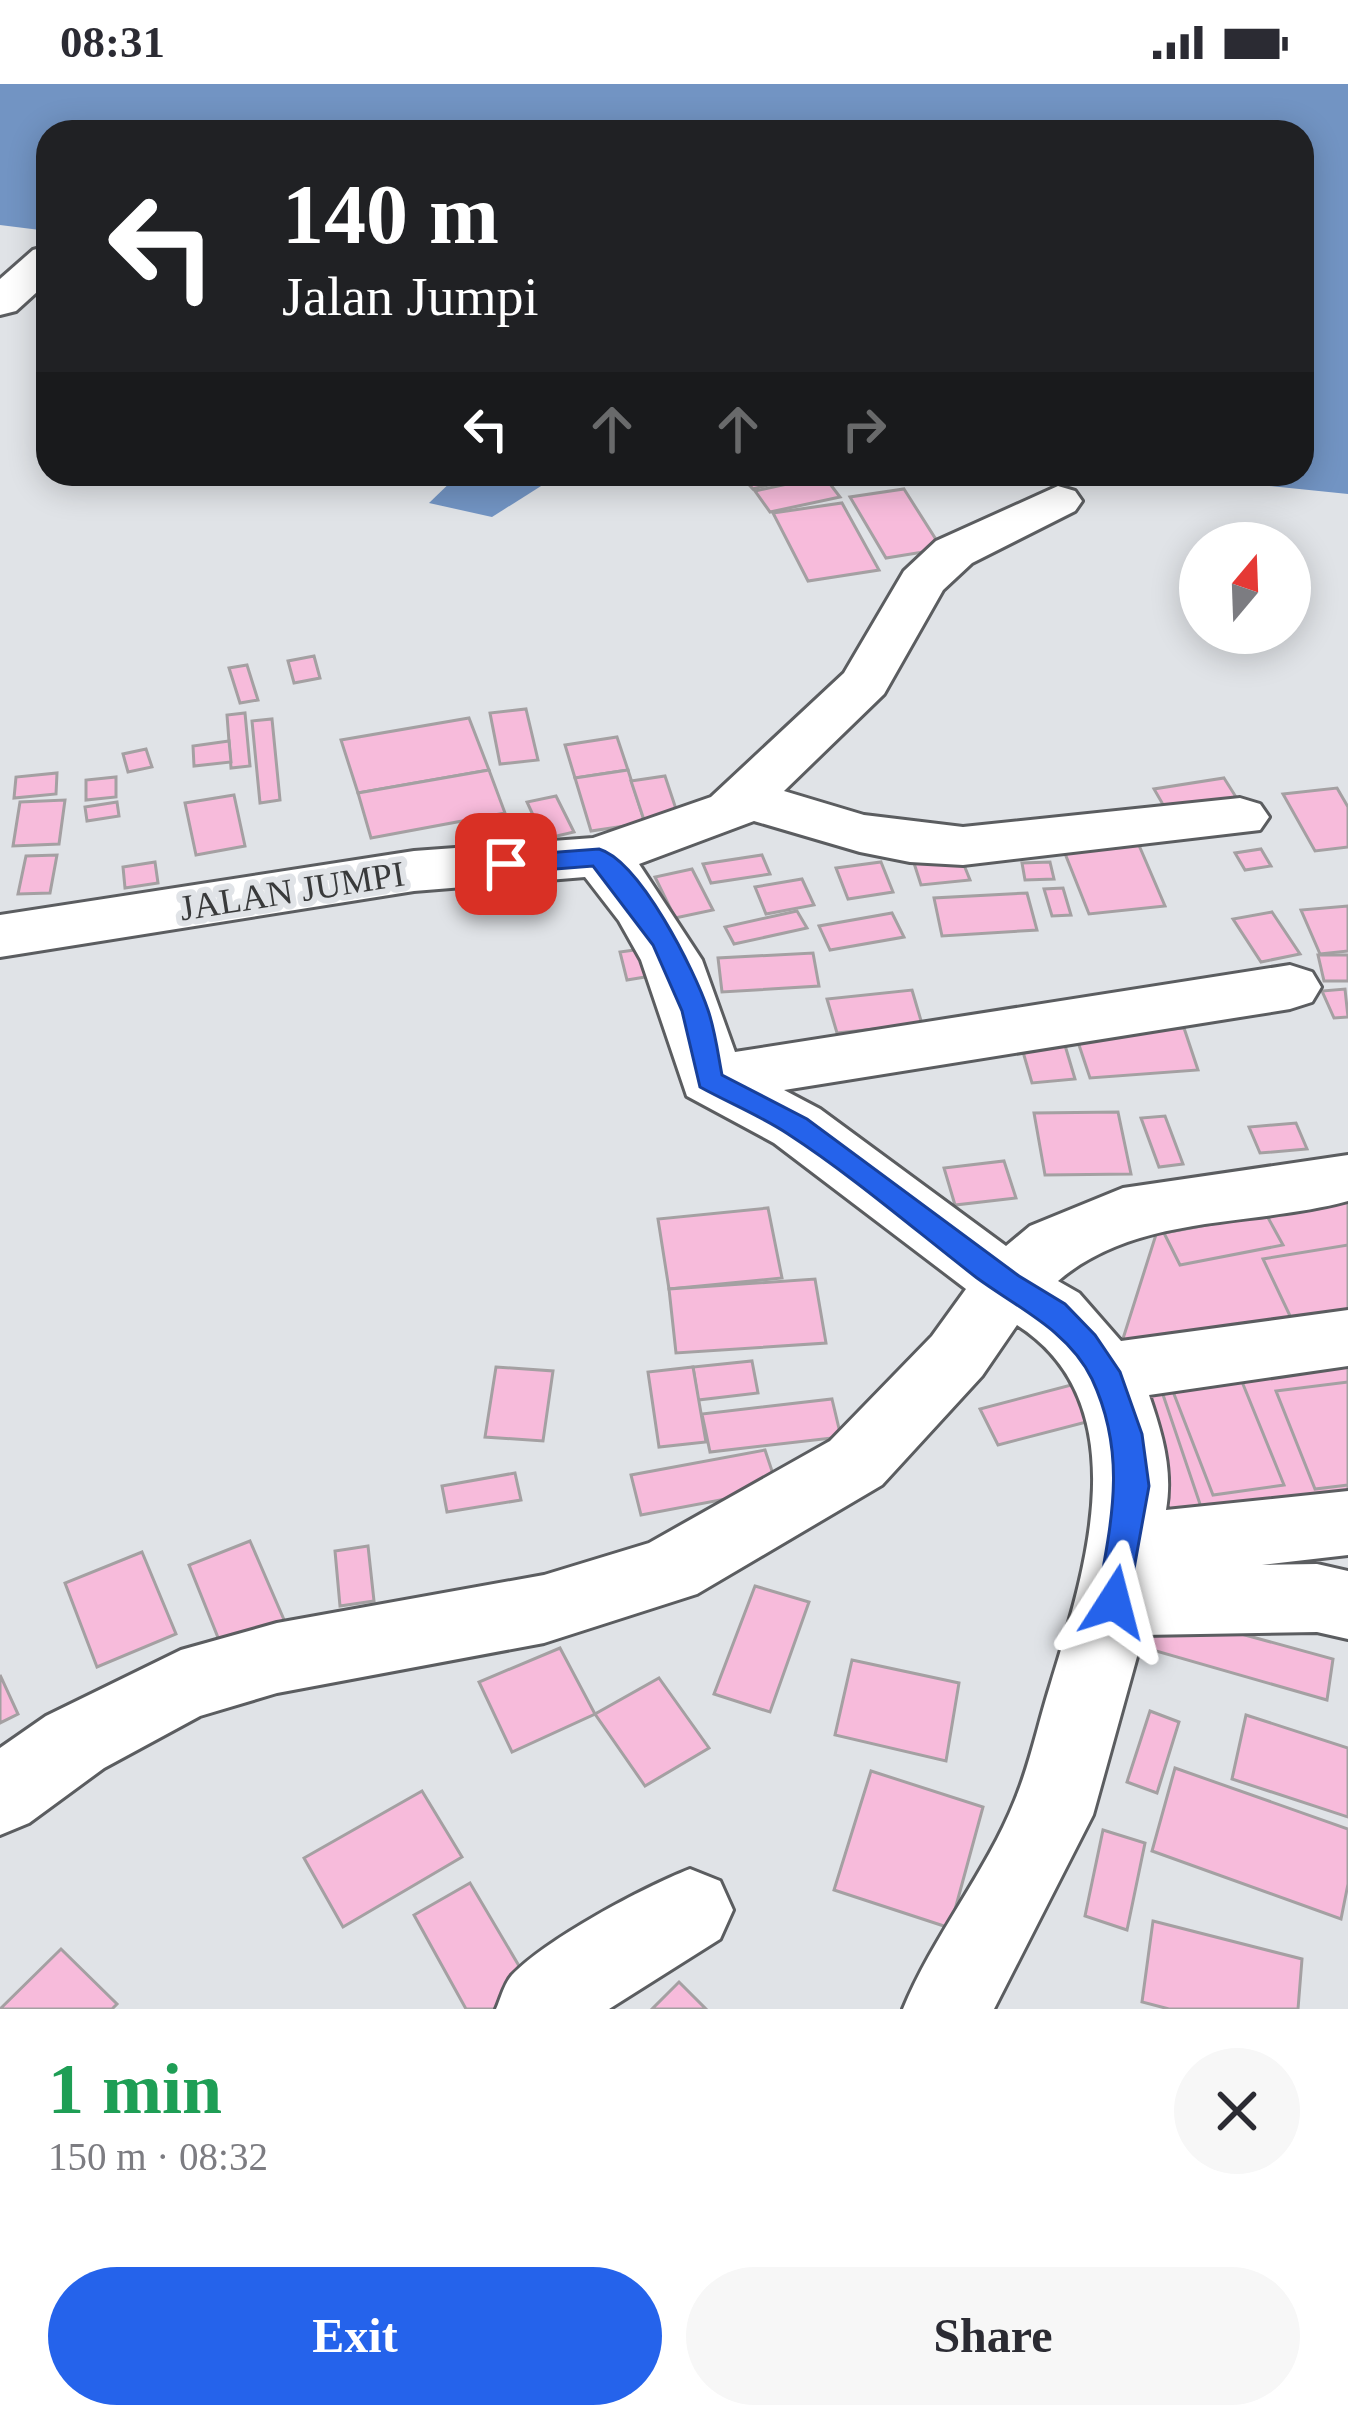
<!DOCTYPE html>
<meta charset="utf-8">
<style>
:root{--surface:#fff;--page:#f7f7f7;--text:#2b2b33;--muted:#7c7c81;--accent:#2563eb}
body{margin:0;font-family:Georgia,serif;background:var(--page);color:var(--text);height:100vh;display:flex;flex-direction:column;font-size:45px;white-space:nowrap}
*{box-sizing:border-box;margin:0}
p{font-size:39px;color:var(--muted)}
.icon{flex:none;width:66px;height:66px;fill:none;stroke:currentColor;stroke-width:2;stroke-linecap:round;stroke-linejoin:round}
.map{position:relative;height:1925px;overflow:hidden}
.side{display:flex;flex-direction:column;background:var(--surface);flex:1}
.side>*{flex:none}
.hud{position:absolute;left:36px;top:36px;width:1278px;height:366px;border-radius:36px;box-shadow:0 6px 30px #0003;background:#202124;color:#fff;overflow:hidden}
.needle{width:78px;rotate:19deg}
.controls{position:absolute;left:1179px;top:438px;display:grid;gap:24px}
.controls a{display:grid;place-items:center;width:132px;height:132px;border-radius:50%;background:var(--surface);box-shadow:0 6px 30px #0003;font-size:60px}
.pin{position:absolute;display:grid;place-items:center;width:102px;height:102px;color:#fff;margin:-51px;border-radius:24px;box-shadow:0 6px 18px #0006}
.me{position:absolute;width:132px;margin:-66px;rotate:9deg;stroke-linejoin:round;filter:drop-shadow(0 0 9px #0008)}
.turn{display:flex;align-items:center;gap:42px;height:252px;padding:0 48px;font-size:54px}
.turn .icon{width:156px;height:156px;stroke-width:2.5}
.turn b{display:block;font-size:84px;line-height:102px}
.lanes{display:flex;align-items:center;height:114px;padding:0 48px;background:#0003;justify-content:center;gap:60px;direction:ltr}
.lanes .off{opacity:.35}
.round{display:grid;place-items:center;flex:none;width:126px;height:126px;border-radius:63px;background:var(--page)}
.overview{display:flex;align-items:center;justify-content:space-between;height:204px;padding:0 48px}
h1{font-size:72px;font-weight:700;line-height:90px;color:#1e9e55}
.button{display:flex;gap:24px;margin-top:auto;padding:24px 48px}
.button a{flex:1;height:138px;border-radius:72px;background:var(--accent);color:#fff;font-size:48px;font-weight:700;line-height:138px;text-align:center}
.button a+a{background:var(--page);color:var(--text)}
.status{display:flex;justify-content:space-between;align-items:center;height:84px;padding:0 60px;background:var(--surface);direction:ltr}
.status svg{height:33px;fill:currentColor}
.map>svg:first-child{display:block}
</style>
<div class="status"><b>08:31</b><svg viewBox="0 0 49 12"><path d="M0 12V9h3v3zM5 12V6h3v6zM10 12V3h3v9zM15 12V0h3v12zM26 1h20v11H26zM47 4h2v5h-2z"/></svg></div>
<div class="map">
<svg width="1348" height="1925" viewBox="0 0 1348 1925">
<rect width="100%" height="100%" fill="#e0e3e7"/>
<!-- water -->
<g fill="#7294c3">
<polygon points="0,0 1348,0 1348,410 1150,390 1302,390 1302,48 48,48 48,147 0,141"/>
<polygon points="459,390 560,390 492,433 429,419"/>
</g>
<!-- building -->
<g fill="#f7bbdb" stroke="#a4a0a2" stroke-width="3">
<polygon points="739,390 809,390 753,405"/>
<polygon points="824,392 840,413 770,428 755,407"/>
<polygon points="904,405 942,465 886,474 850,413"/>
<polygon points="842,419 879,486 808,497 773,429"/>
<polygon points="314,572 320,594 294,599 288,577"/>
<polygon points="247,581 258,616 240,619 229,584"/>
<polygon points="526,625 538,676 500,680 490,629"/>
<polygon points="245,629 250,682 231,684 227,631"/>
<polygon points="469,634 489,686 358,709 341,656"/>
<polygon points="272,635 280,716 260,719 252,637"/>
<polygon points="617,653 628,686 575,694 565,661"/>
<polygon points="229,657 231,678 194,682 193,662"/>
<polygon points="146,665 152,683 128,688 123,670"/>
<polygon points="489,686 505,729 371,754 358,709"/>
<polygon points="628,686 645,739 591,747 575,694"/>
<polygon points="57,689 56,710 14,714 16,693"/>
<polygon points="665,692 679,734 645,739 631,697"/>
<polygon points="116,693 116,713 86,716 86,696"/>
<polygon points="1224,694 1241,721 1169,731 1154,705"/>
<polygon points="1337,704 1348,723 1348,763 1315,767 1283,710"/>
<polygon points="234,711 245,762 196,771 185,719"/>
<polygon points="556,712 574,748 544,755 527,718"/>
<polygon points="65,716 59,760 13,762 20,718"/>
<polygon points="117,718 119,732 87,737 85,723"/>
<polygon points="1138,759 1165,822 1089,830 1064,767"/>
<polygon points="1261,765 1271,782 1245,786 1235,769"/>
<polygon points="57,771 50,809 18,810 26,772"/>
<polygon points="762,771 770,790 711,799 703,780"/>
<polygon points="960,771 970,796 921,801 913,776"/>
<polygon points="155,778 158,799 125,804 123,783"/>
<polygon points="881,778 893,808 848,815 836,784"/>
<polygon points="1050,778 1054,795 1025,796 1022,779"/>
<polygon points="692,785 713,826 675,834 655,793"/>
<polygon points="802,795 814,821 766,830 755,803"/>
<polygon points="1063,804 1071,831 1052,832 1044,805"/>
<polygon points="1027,809 1037,846 942,852 934,814"/>
<polygon points="1348,822 1348,867 1320,870 1301,826"/>
<polygon points="797,827 807,844 734,860 725,843"/>
<polygon points="1272,828 1300,870 1261,878 1233,835"/>
<polygon points="892,829 904,853 830,866 819,842"/>
<polygon points="649,864 657,891 627,896 620,868"/>
<polygon points="813,869 819,902 722,908 718,874"/>
<polygon points="1318,871 1348,871 1348,897 1324,897"/>
<polygon points="1345,905 1348,933 1334,934 1322,907"/>
<polygon points="912,906 922,940 837,949 827,915"/>
<polygon points="1184,944 1198,986 1090,994 1076,952"/>
<polygon points="1064,958 1075,995 1032,999 1021,961"/>
<polygon points="1118,1028 1131,1090 1045,1091 1034,1029"/>
<polygon points="1165,1032 1183,1080 1159,1083 1141,1034"/>
<polygon points="1296,1039 1307,1065 1260,1069 1249,1043"/>
<polygon points="1004,1077 1016,1114 955,1121 944,1084"/>
<polygon points="1348,1108 1348,1406 1152,1446 1114,1283 1159,1141"/>
<polygon points="768,1124 782,1194 669,1205 658,1135"/>
<polygon points="1266,1130 1283,1161 1180,1181 1164,1149"/>
<polygon points="1348,1161 1348,1227 1292,1236 1263,1175"/>
<polygon points="815,1195 826,1259 676,1269 669,1205"/>
<polygon points="752,1277 758,1309 698,1316 693,1283"/>
<polygon points="496,1283 553,1287 543,1357 485,1353"/>
<polygon points="693,1283 706,1358 659,1363 648,1288"/>
<polygon points="1236,1283 1284,1401 1213,1411 1167,1292"/>
<polygon points="1157,1293 1201,1423 1163,1428 1120,1297"/>
<polygon points="1348,1298 1348,1401 1315,1405 1276,1307"/>
<polygon points="1075,1300 1094,1336 998,1361 980,1325"/>
<polygon points="832,1315 841,1353 710,1368 702,1330"/>
<polygon points="765,1366 778,1405 641,1431 631,1391"/>
<polygon points="515,1389 521,1416 447,1428 442,1402"/>
<polygon points="250,1457 288,1545 225,1571 189,1481"/>
<polygon points="368,1462 374,1517 340,1522 335,1467"/>
<polygon points="142,1468 176,1550 97,1583 65,1499"/>
<polygon points="755,1502 809,1518 770,1628 714,1610"/>
<polygon points="1157,1527 1333,1575 1327,1616 1149,1565"/>
<polygon points="560,1564 595,1630 512,1668 479,1598"/>
<polygon points="852,1576 959,1599 946,1677 835,1651"/>
<polygon points="0,1591 18,1630 0,1639"/>
<polygon points="659,1594 709,1664 645,1702 595,1630"/>
<polygon points="1150,1627 1179,1638 1157,1709 1127,1698"/>
<polygon points="1246,1631 1348,1664 1348,1733 1232,1695"/>
<polygon points="1175,1684 1348,1745 1348,1800 1341,1835 1152,1767"/>
<polygon points="871,1687 983,1723 950,1844 834,1806"/>
<polygon points="422,1707 462,1773 343,1843 304,1774"/>
<polygon points="1103,1746 1145,1759 1127,1846 1085,1832"/>
<polygon points="470,1799 538,1914 520,1925 466,1925 414,1831"/>
<polygon points="1153,1837 1302,1875 1298,1925 1169,1925 1142,1918"/>
<polygon points="61,1865 117,1920 112,1925 0,1925"/>
<polygon points="679,1898 706,1925 652,1925"/>
</g>
<g fill="none" stroke-linecap="round" stroke-linejoin="round">
<!-- minor casing -->
<g stroke="#5b5d60" stroke-width="6">
<g id="minor">
<polygon points="48,162 48,198 16,227 0,231 0,195 33,166"/>
<path d="M1058,402L1075,407L1082,417L1075,427L972,479L943,506L884,610L784,707L864,731L963,743L1240,714L1260,720L1269,733L1260,746L963,781L910,778L860,768L754,737L639,780L702,876L735,968L1290,881L1312,888L1321,903L1312,918L1290,925L784,1006L820,1025L1006,1162L1030,1142L1123,1104L1348,1071V1117C1253,1143 1137,1129 1058,1197L1079,1209L1121,1257L1348,1226V1282L1149,1311C1162,1349 1173,1386 1166,1426L1348,1407V1471L1262,1481L1317,1480L1348,1487V1555L1317,1548L1143,1551L1093,1731L994,1925H903C933,1852 986,1789 1015,1716C1030,1680 1038,1640 1050,1602C1084,1491 1141,1320 1017,1241L982,1292L882,1401L697,1510L544,1559L277,1609L200,1632L104,1684L29,1739L0,1751V1664L46,1632L181,1566L277,1539L544,1491L649,1459L830,1357L932,1252L966,1205L774,1059L687,1012L641,876L619,837L585,793L414,807L0,873V831L414,767L593,754L711,713L844,589L904,487L936,457Z"/>
<path d="M690,1785L720,1797L733,1826L720,1855L609,1925H496C501,1914 504,1900 512,1891C548,1854 642,1804 690,1785Z"/>
</g>
</g>
<!-- minor -->
<use href="#minor" fill="#fff" fill-rule="evenodd"/>
</g>
<!-- route -->
<path fill="#2563eb" stroke="#184099" stroke-width="3" d="M599,765C640,777 695,887 708,926C715,946 718,970 722,991L807,1035L1019,1192L1065,1220L1095,1251L1120,1288L1142,1350L1149,1402L1126,1529L1114,1533L1102,1529L1097,1518C1111,1439 1128,1372 1092,1295C1069,1247 1018,1224 977,1194C915,1146 854,1093 788,1050C761,1032 729,1019 700,1003L682,927L653,861L593,782L506,789L494,780L506,772Z"/>
<g text-anchor="middle" dominant-baseline="central" stroke-width="12" stroke-linejoin="round" paint-order="stroke">
<!-- street labels -->
<g font-size="36" fill="#393a3b" stroke="#e0e3e7">
<text transform="translate(292 807) rotate(-9)">JALAN JUMPI</text>
</g>
</g>
</svg>
<div class="controls">
<a><svg class="needle" viewBox="-14 -14 28 28"><path d="M0-13l5 13h-10z" fill="#e53935"/><path d="M0 13l5-13h-10z" fill="#7c7c81"/></svg></a>
</div>
<div class="pin" style="left:506px;top:780px;background:#d93025"><svg class="icon" aria-label="arrive" viewBox="0 0 24 24"><path d="M6 21V4h12l-3 4 3 4H6"/></svg></div>
<svg class="me" style="left:1114px;top:1518px" viewBox="-20 -20 40 40"><path d="M0-17L14 15 0 8-14 15z" fill="#2563eb" stroke="#fff" stroke-width="4"/></svg>
<div class="hud">
<div class="turn"><svg class="icon" aria-label="left" viewBox="0 0 24 24"><path d="M17 20v-9H6M10 6l-5 5 5 5"/></svg><div><b>140 m</b>Jalan Jumpi</div></div>
<div class="lanes"><svg class="icon" aria-label="left" viewBox="0 0 24 24"><path d="M17 20v-9H6M10 6l-5 5 5 5"/></svg><svg class="icon off" aria-label="ahead" viewBox="0 0 24 24"><path d="M12 20V5M6 11l6-6 6 6"/></svg><svg class="icon off" aria-label="ahead" viewBox="0 0 24 24"><path d="M12 20V5M6 11l6-6 6 6"/></svg><svg class="icon off" aria-label="right" viewBox="0 0 24 24"><path d="M7 20v-9h11M14 6l5 5-5 5"/></svg></div>
</div>
</div>
<section class="side">
<div class="overview"><div><h1>1 min</h1><p>150 m · 08:32</p></div><a class="round"><svg class="icon" aria-label="close" viewBox="0 0 24 24"><path d="M6 6l12 12M18 6L6 18"/></svg></a></div>
<div class="button"><a>Exit</a><a>Share</a></div>
</section>
